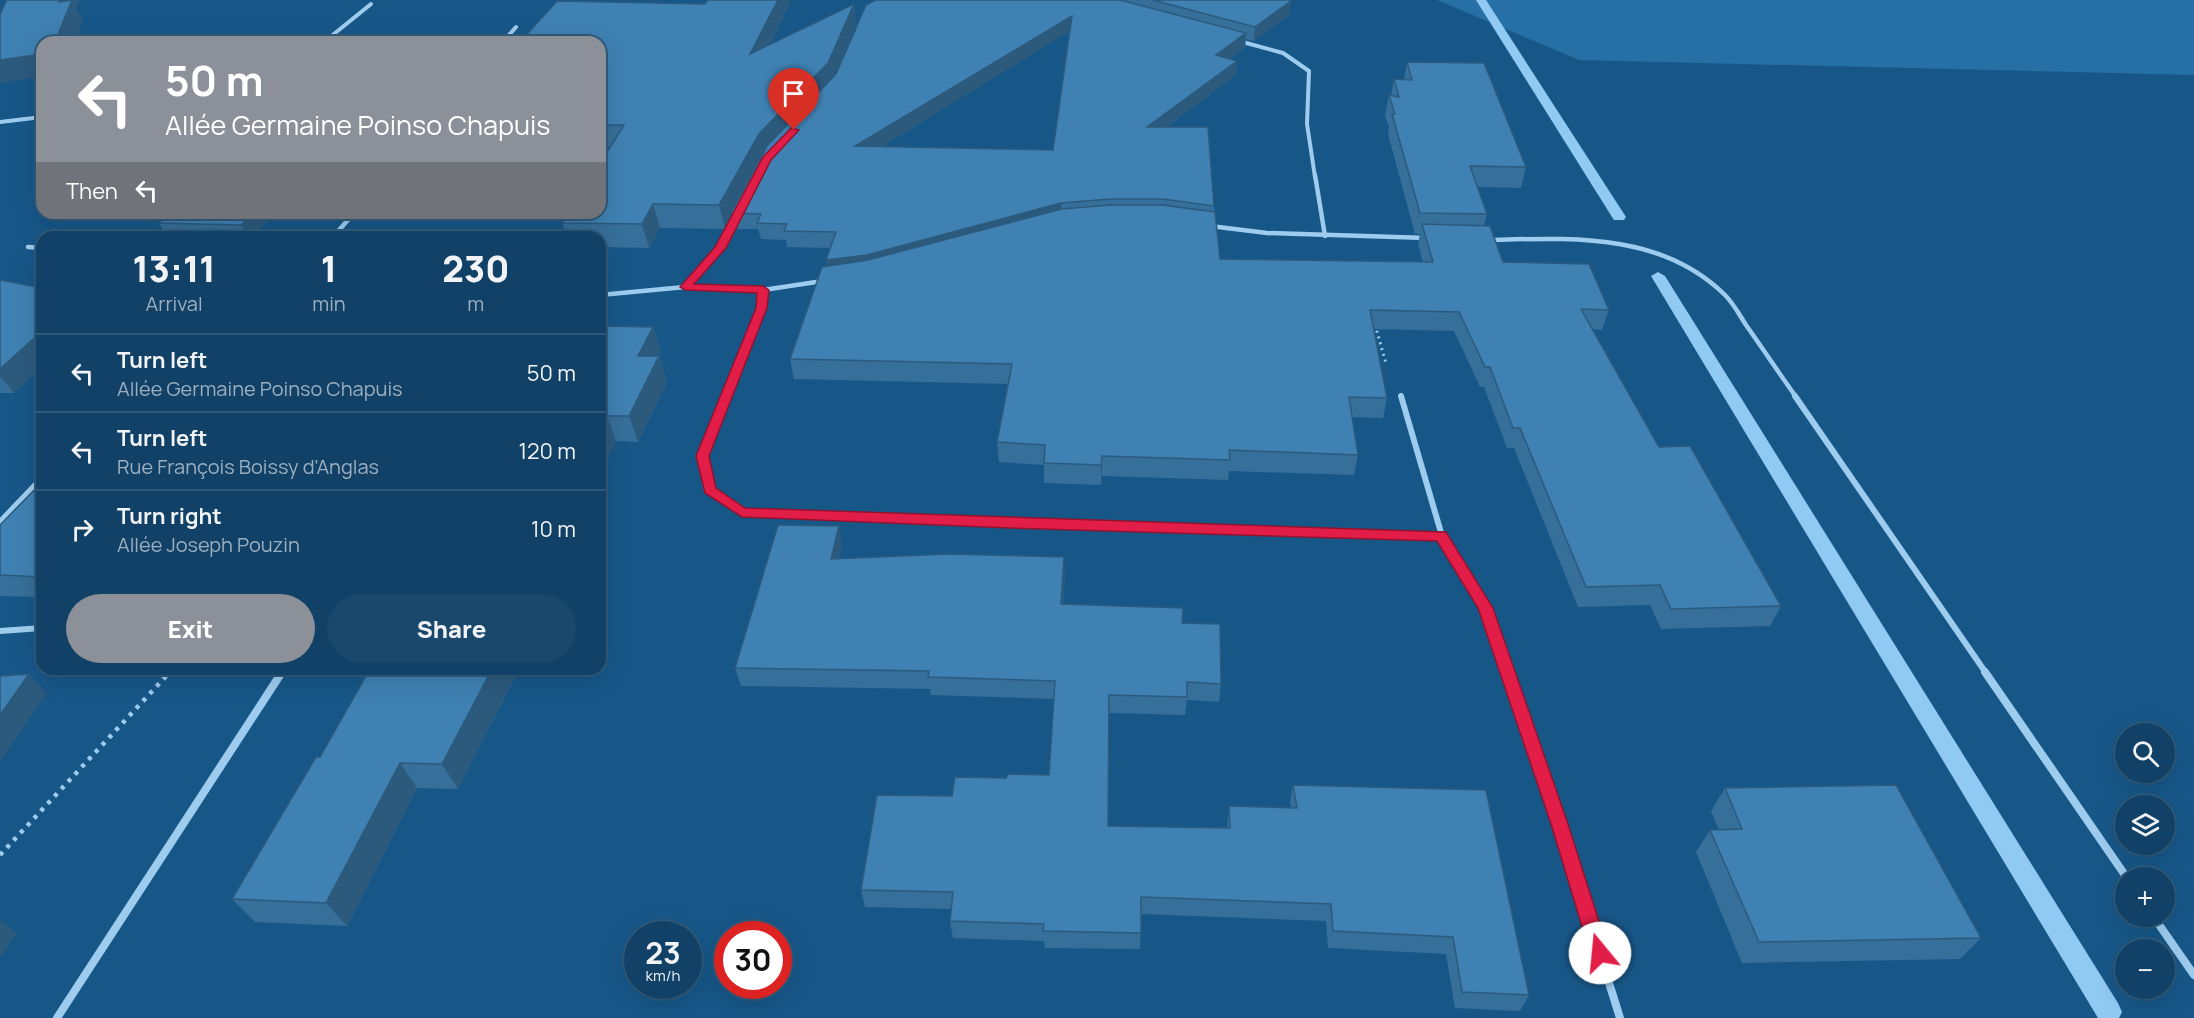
<!DOCTYPE html>
<meta charset="utf-8">
<style>
:root{--surface:#114166;--page:#1a486c;--text:#f1f3f6;--muted:#9cafbf;--line:#305a7a;--accent:#8c9099}
body{margin:0;font-family:Manrope,sans-serif;background:var(--page);color:var(--text);height:100vh;display:flex;flex-direction:column;font-size:22px;white-space:nowrap}
*{box-sizing:border-box;margin:0}
p{font-size:20px;color:var(--muted)}
.icon{flex:none;width:33px;height:33px;fill:none;stroke:currentColor;stroke-width:2;stroke-linecap:round;stroke-linejoin:round}
.map{position:relative;flex:1;overflow:hidden}
.drawer{position:absolute;left:36px;top:231px;width:570px;height:444px;display:flex;flex-direction:column;background:var(--surface);border-radius:18px;box-shadow:0 6px 24px #0002,0 0 0 2px var(--line)}
.drawer>*{flex:none}
.hud{position:absolute;left:36px;top:36px;width:570px;height:183px;border-radius:18px;box-shadow:0 6px 24px #0002,0 0 0 2px var(--line);background:#8c9099;color:#fff;overflow:hidden}
.controls{position:absolute;left:2115px;top:723px;display:grid;gap:12px}
.controls a{display:grid;place-items:center;width:60px;height:60px;border-radius:50%;background:var(--surface);box-shadow:0 6px 24px #0002,0 0 0 2px var(--line);font-size:30px}
.speed{position:absolute;left:624px;top:921px;display:flex;gap:12px;font-size:30px;font-weight:700;text-align:center}
.speed>*{display:grid;place-content:center;width:78px;height:78px;border-radius:50%;background:var(--surface);box-shadow:0 6px 24px #0002,0 0 0 2px var(--line);line-height:1}
.speed small{font-size:15px;font-weight:400}
.speed .limit{border:9px solid #d22;background:#fff;color:#111}
.pin{position:absolute;display:grid;place-items:center;width:51px;height:51px;color:#fff;margin:-62px -26px;border-radius:50% 50% 50% 0;rotate:-45deg;box-shadow:0 0 6px #0007}
.pin .icon{rotate:45deg}
.me{position:absolute;width:66px;margin:-33px;rotate:343deg;stroke-linejoin:round;filter:drop-shadow(0 0 4px #0008)}
.turn{display:flex;align-items:center;gap:21px;height:126px;padding:0 30px;font-size:27px}
.turn .icon{width:78px;height:78px;stroke-width:2.5}
.turn b{display:block;font-size:42px;line-height:51px}
.then{display:flex;align-items:center;height:57px;padding:0 30px;background:#0003;gap:12px;font-size:22px}
.eta{display:flex;justify-content:space-evenly;align-items:center;height:102px;text-align:center}
.eta b{font-size:36px;font-weight:800;line-height:42px}
.primary-button{display:flex;gap:12px;margin-top:auto;padding:12px 30px}
.primary-button a{flex:1;height:69px;border-radius:36px;background:var(--accent);color:#fff;font-size:24px;font-weight:800;line-height:69px;text-align:center}
.primary-button a+a{background:var(--page);color:var(--text)}
ul{padding:0;list-style:none}
li{display:flex;align-items:center;gap:18px;height:78px;padding:0 30px;border-top:2px solid var(--line)}
li div{flex:1}
li b{display:block;font-size:22px}
li em{font-style:normal}
.map>svg:first-child{display:block}
</style>
<div class="map">
<svg width="2194" height="1018" viewBox="0 0 2194 1018">
<rect width="100%" height="100%" fill="#175788"/>
<!-- green -->
<polygon fill="#2670a6" points="1437,0 2194,0 2194,75 1579,60"/>
<g fill="none" stroke-linecap="round" stroke-linejoin="round">
<!-- stream -->
<g fill="#90c9f1" fill-rule="evenodd">
<polygon points="1476,0 1486,0 1626,217 1624,220 1614,220 1612,217"/>
<polygon points="1658,272 1665,276 2118,1003 2122,1012 2119,1018 2098,1018 1651,276"/>
</g>
<!-- path-far2 -->
<polyline stroke="#9eccee" stroke-width="3" stroke-dasharray="2 4" stroke-linecap="butt" points="1375,325 1386,363"/>
<!-- path-far1 -->
<polyline stroke="#9eccee" stroke-width="4" stroke-dasharray="3 4.5" stroke-linecap="butt" points="168,673 172,669"/>
<!-- path -->
<polyline stroke="#9eccee" stroke-width="4.5" stroke-dasharray="4 6" stroke-linecap="butt" points="0,855 170,672"/>
<!-- street-far3 -->
<g stroke="#9eccee" stroke-width="4">
<polyline points="1239,41 1283,53 1309,71 1307,124 1315,177"/>
<polyline points="324,42 371,4"/>
<polyline points="503,42 516,27"/>
<polyline points="0,122 42,117"/>
</g>
<!-- street-far2 -->
<g stroke="#9eccee" stroke-width="4.5">
<polyline points="1315,175 1325,236"/>
<polyline points="1210,226 1267,233 1427,238"/>
<polyline points="333,237 354,213"/>
<path d="M1488,240C1572,238 1661,232 1725,295C1734,304 1740,316 1746,325C1763,349 1779,373 1796,397"/>
<polyline points="28,247 42,248"/>
<polyline points="685,287 720,248 736,218"/>
<polyline points="600,295 685,287 763,290 823,281"/>
<polyline points="726,397 761,308 763,290"/>
</g>
<!-- street-far1 -->
<g stroke="#9eccee" stroke-width="6">
<polyline points="727,396 703,456 710,490 742,512 1010,523 1442,536 1485,608 1507,673"/>
<polyline points="1401,396 1442,536"/>
<polyline points="1795,396 1986,673"/>
<polyline points="0,522 42,478"/>
<polyline points="0,631 42,628"/>
<polyline points="281,673 284,669"/>
</g>
<!-- street -->
<g stroke="#9eccee" stroke-width="8">
<polyline points="1507,672 1559,823 1620,1018"/>
<polyline points="1985,672 2127,878"/>
<polyline points="2153,916 2194,975"/>
<polyline points="57,1018 282,672"/>
</g>
</g>
<!-- wall -->
<g fill="#366f99" fill-rule="evenodd">
<path d="M791,0L770,45L854,4L856,24L835,76L876,0H1289L1290,14L1254,41L1246,39L1245,47L1229,59L1237,61L1236,75L1167,127L1214,206V212L1220,259L1423,262L1418,243L1420,234H1415L1388,134L1389,128L1385,115L1389,95H1391L1394,79L1404,80L1407,62L1526,167L1521,188L1477,187L1487,214L1484,225L1503,262L1609,310L1602,330L1592,329L1659,447L1781,606L1770,626L1661,629L1650,605L1578,607L1514,448H1507L1484,387H1480L1454,331L1374,329L1387,398L1383,418L1352,417L1358,455L1354,475L1229,471L1228,480L1102,476L1101,485L1044,483V465L999,462L997,442L1008,384L794,379L790,359L827,266L831,248L787,247L786,240L761,239L758,229H735L732,216L725,229L660,228L649,248L600,247V237H567L562,223L610,147H600V42L705,4ZM1069,31L1053,150L881,147Z"/>
<polygon points="275,213 252,237 167,237 159,223"/>
<polygon points="389,213 472,213 466,221 391,219"/>
<polygon points="0,280 42,288 42,367 14,393 1,393 0,394"/>
<polygon points="600,326 653,327 661,352 659,356 667,382 638,442 616,441 600,474"/>
<polygon points="42,482 42,597 0,596 0,525"/>
<polygon points="842,545 839,558 1065,576 1063,604 1182,623 1221,684 1219,702 1187,700 1185,715 1109,713 1108,826 1227,828 1229,806 1291,808 1290,803 1293,785 1529,995 1520,1011 1455,1008 1446,954 1328,948 1326,921 1141,914 1140,949 1045,948 1044,941 953,938 950,921 951,909 865,907 861,890 952,796 1006,778 1049,775 1054,699 931,695 930,689 741,686 735,668"/>
<polygon points="370,669 519,669 458,789 417,788 347,926 255,922 232,899 320,757"/>
<polygon points="1725,788 1981,938 1960,959 1742,963 1696,852 1710,830 1719,830 1711,811"/>
</g>
<!-- shaded-wall -->
<g fill="#2c5a7d">
<polygon points="60,0 80,0 76,8 83,20 75,42 55,42"/>
<polygon points="778,0 791,0 755,76 750,54"/>
<polygon points="1291,1 1290,14 1254,41 1255,27"/>
<polygon points="854,4 856,24 831,85 731,213 732,216 725,229 719,205 759,134"/>
<polygon points="1072,16 1072,30 858,161 855,146"/>
<polygon points="1246,33 1245,47 1215,69 1216,55"/>
<polygon points="42,54 42,76 0,83 0,60"/>
<polygon points="1237,61 1236,75 1147,142 1147,127"/>
<polygon points="1061,203 1061,219 829,276 826,260"/>
<polygon points="653,204 660,228 649,248 642,224"/>
<polygon points="253,213 275,213 252,237 248,237 241,225"/>
<polygon points="463,213 472,213 466,221"/>
<polygon points="653,327 661,352 646,381 638,356"/>
<polygon points="42,331 42,367 14,393 0,376 0,369"/>
<polygon points="659,356 667,382 638,442 629,416"/>
<polygon points="607,416 616,441 600,474 600,429"/>
<polygon points="1102,456 1102,476 1101,485 1101,465"/>
<polygon points="839,526 842,545 835,577 831,559"/>
<polygon points="1064,557 1065,576 1061,622 1061,604"/>
<polygon points="492,669 519,669 458,789 442,764"/>
<polygon points="29,674 47,693 0,762 0,715"/>
<polygon points="400,763 417,788 347,926 326,903"/>
<polygon points="0,920 17,933 0,957"/>
</g>
<!-- building -->
<g fill="#3f81b2" stroke="#2c5a7d" stroke-width="1.5" fill-rule="evenodd">
<polygon points="7,0 60,0 59,2 72,0 55,42 42,42 42,54 0,60 0,14"/>
<polygon points="708,0 778,0 750,54 854,4 828,63 759,134 719,205 653,204 642,224 562,223 569,213 600,213 600,163 624,125 600,125 600,42 520,42 557,1 705,4"/>
<path d="M876,0H1120L1246,33L1216,55L1237,61L1147,127H1208L1214,206L1163,199H1111L1061,203L867,255L826,260L836,232L784,231L787,224L757,223L761,214L731,213L767,146L836,74L866,5ZM1072,16L1053,150L855,146Z"/>
<polygon points="1153,0 1289,0 1291,1 1255,27"/>
<polygon points="1407,62 1484,63 1526,167 1470,166 1487,214 1420,213 1392,114 1395,114 1389,95 1399,97 1394,79 1412,80"/>
<polygon points="1111,205 1162,205 1215,212 1220,259 1433,262 1422,224 1490,226 1503,262 1589,264 1609,310 1581,309 1659,447 1690,446 1781,606 1671,609 1660,585 1586,587 1520,428 1513,428 1490,367 1485,367 1459,312 1370,310 1387,398 1349,397 1358,455 1229,450 1230,460 1102,456 1101,465 1044,463 1045,445 997,442 1012,364 790,359 822,267 868,260 1062,209"/>
<polygon points="170,213 253,213 241,225 159,223"/>
<polygon points="0,280 42,288 42,331 0,369"/>
<polygon points="600,326 653,327 638,356 659,356 629,416 607,416 600,429"/>
<polygon points="42,482 42,577 0,575 0,525"/>
<polygon points="778,525 839,526 831,559 948,554 1064,557 1061,604 1183,608 1182,623 1220,624 1221,684 1187,682 1187,697 1109,695 1108,826 1230,828 1229,806 1297,808 1293,785 1486,790 1529,995 1462,992 1453,937 1333,931 1331,904 1141,897 1141,933 1043,931 1044,924 950,921 953,892 861,890 877,795 952,796 955,777 1006,778 1008,774 1049,775 1055,681 928,677 929,671 735,668"/>
<polygon points="370,669 492,669 442,764 400,763 326,903 232,899 316,757 320,757"/>
<polygon points="29,674 0,715 0,676"/>
<polygon points="1896,785 1981,938 1759,942 1710,830 1742,829 1725,788"/>
</g>
<!-- route -->
<polygon fill="#e11d48" stroke="#92132f" stroke-width="1.5" points="791,128 799,130 771,160 726,248 694,284 763,286 769,290 767,308 709,456 716,488 745,508 1446,532 1493,608 1568,824 1609,953 1606,959 1600,962 1593,959 1590,953 1551,824 1478,608 1437,541 1010,528 742,517 705,493 696,456 756,308 757,293 685,290 680,287 715,247 763,157"/>
</svg>
<div class="controls">
<a><svg class="icon" aria-label="search" viewBox="0 0 24 24"><circle cx="10" cy="10" r="6"/><path d="M15 15l6 6"/></svg></a>
<a><svg class="icon" aria-label="layers" viewBox="0 0 24 24"><path d="M12 4l9 5-9 5-9-5zM3 14l9 5 9-5"/></svg></a>
<a>+</a>
<a>−</a>
</div>
<div class="speed"><div>23<small>km/h</small></div><div class="limit">30</div></div>
<div class="pin" style="left:794px;top:130px;background:#d93025"><svg class="icon" aria-label="arrive" viewBox="0 0 24 24"><path d="M6 21V4h12l-3 4 3 4H6"/></svg></div>
<svg class="me" style="left:1600px;top:953px" viewBox="-20 -20 40 40"><circle r="19" fill="#fff"/><path d="M0-13L10 11 0 6-10 11z" fill="#e11d48"/></svg>
<div class="hud">
<div class="turn"><svg class="icon" aria-label="left" viewBox="0 0 24 24"><path d="M17 20v-9H6M10 6l-5 5 5 5"/></svg><div><b>50 m</b>Allée Germaine Poinso Chapuis</div></div>
<div class="then">Then<svg class="icon" aria-label="left" viewBox="0 0 24 24"><path d="M17 20v-9H6M10 6l-5 5 5 5"/></svg></div>
</div>
<section class="drawer">
<div class="eta">
<div><b>13:11</b><p>Arrival</p></div>
<div><b>1</b><p>min</p></div>
<div><b>230</b><p>m</p></div>
</div>
<ul>
<li><svg class="icon" aria-label="left" viewBox="0 0 24 24"><path d="M17 20v-9H6M10 6l-5 5 5 5"/></svg><div><b>Turn left</b><p>Allée Germaine Poinso Chapuis</p></div><em>50 m</em></li>
<li><svg class="icon" aria-label="left" viewBox="0 0 24 24"><path d="M17 20v-9H6M10 6l-5 5 5 5"/></svg><div><b>Turn left</b><p>Rue François Boissy d'Anglas</p></div><em>120 m</em></li>
<li><svg class="icon" aria-label="right" viewBox="0 0 24 24"><path d="M7 20v-9h11M14 6l5 5-5 5"/></svg><div><b>Turn right</b><p>Allée Joseph Pouzin</p></div><em>10 m</em></li>
</ul>
<div class="primary-button"><a>Exit</a><a>Share</a></div>
</section>
</div>
